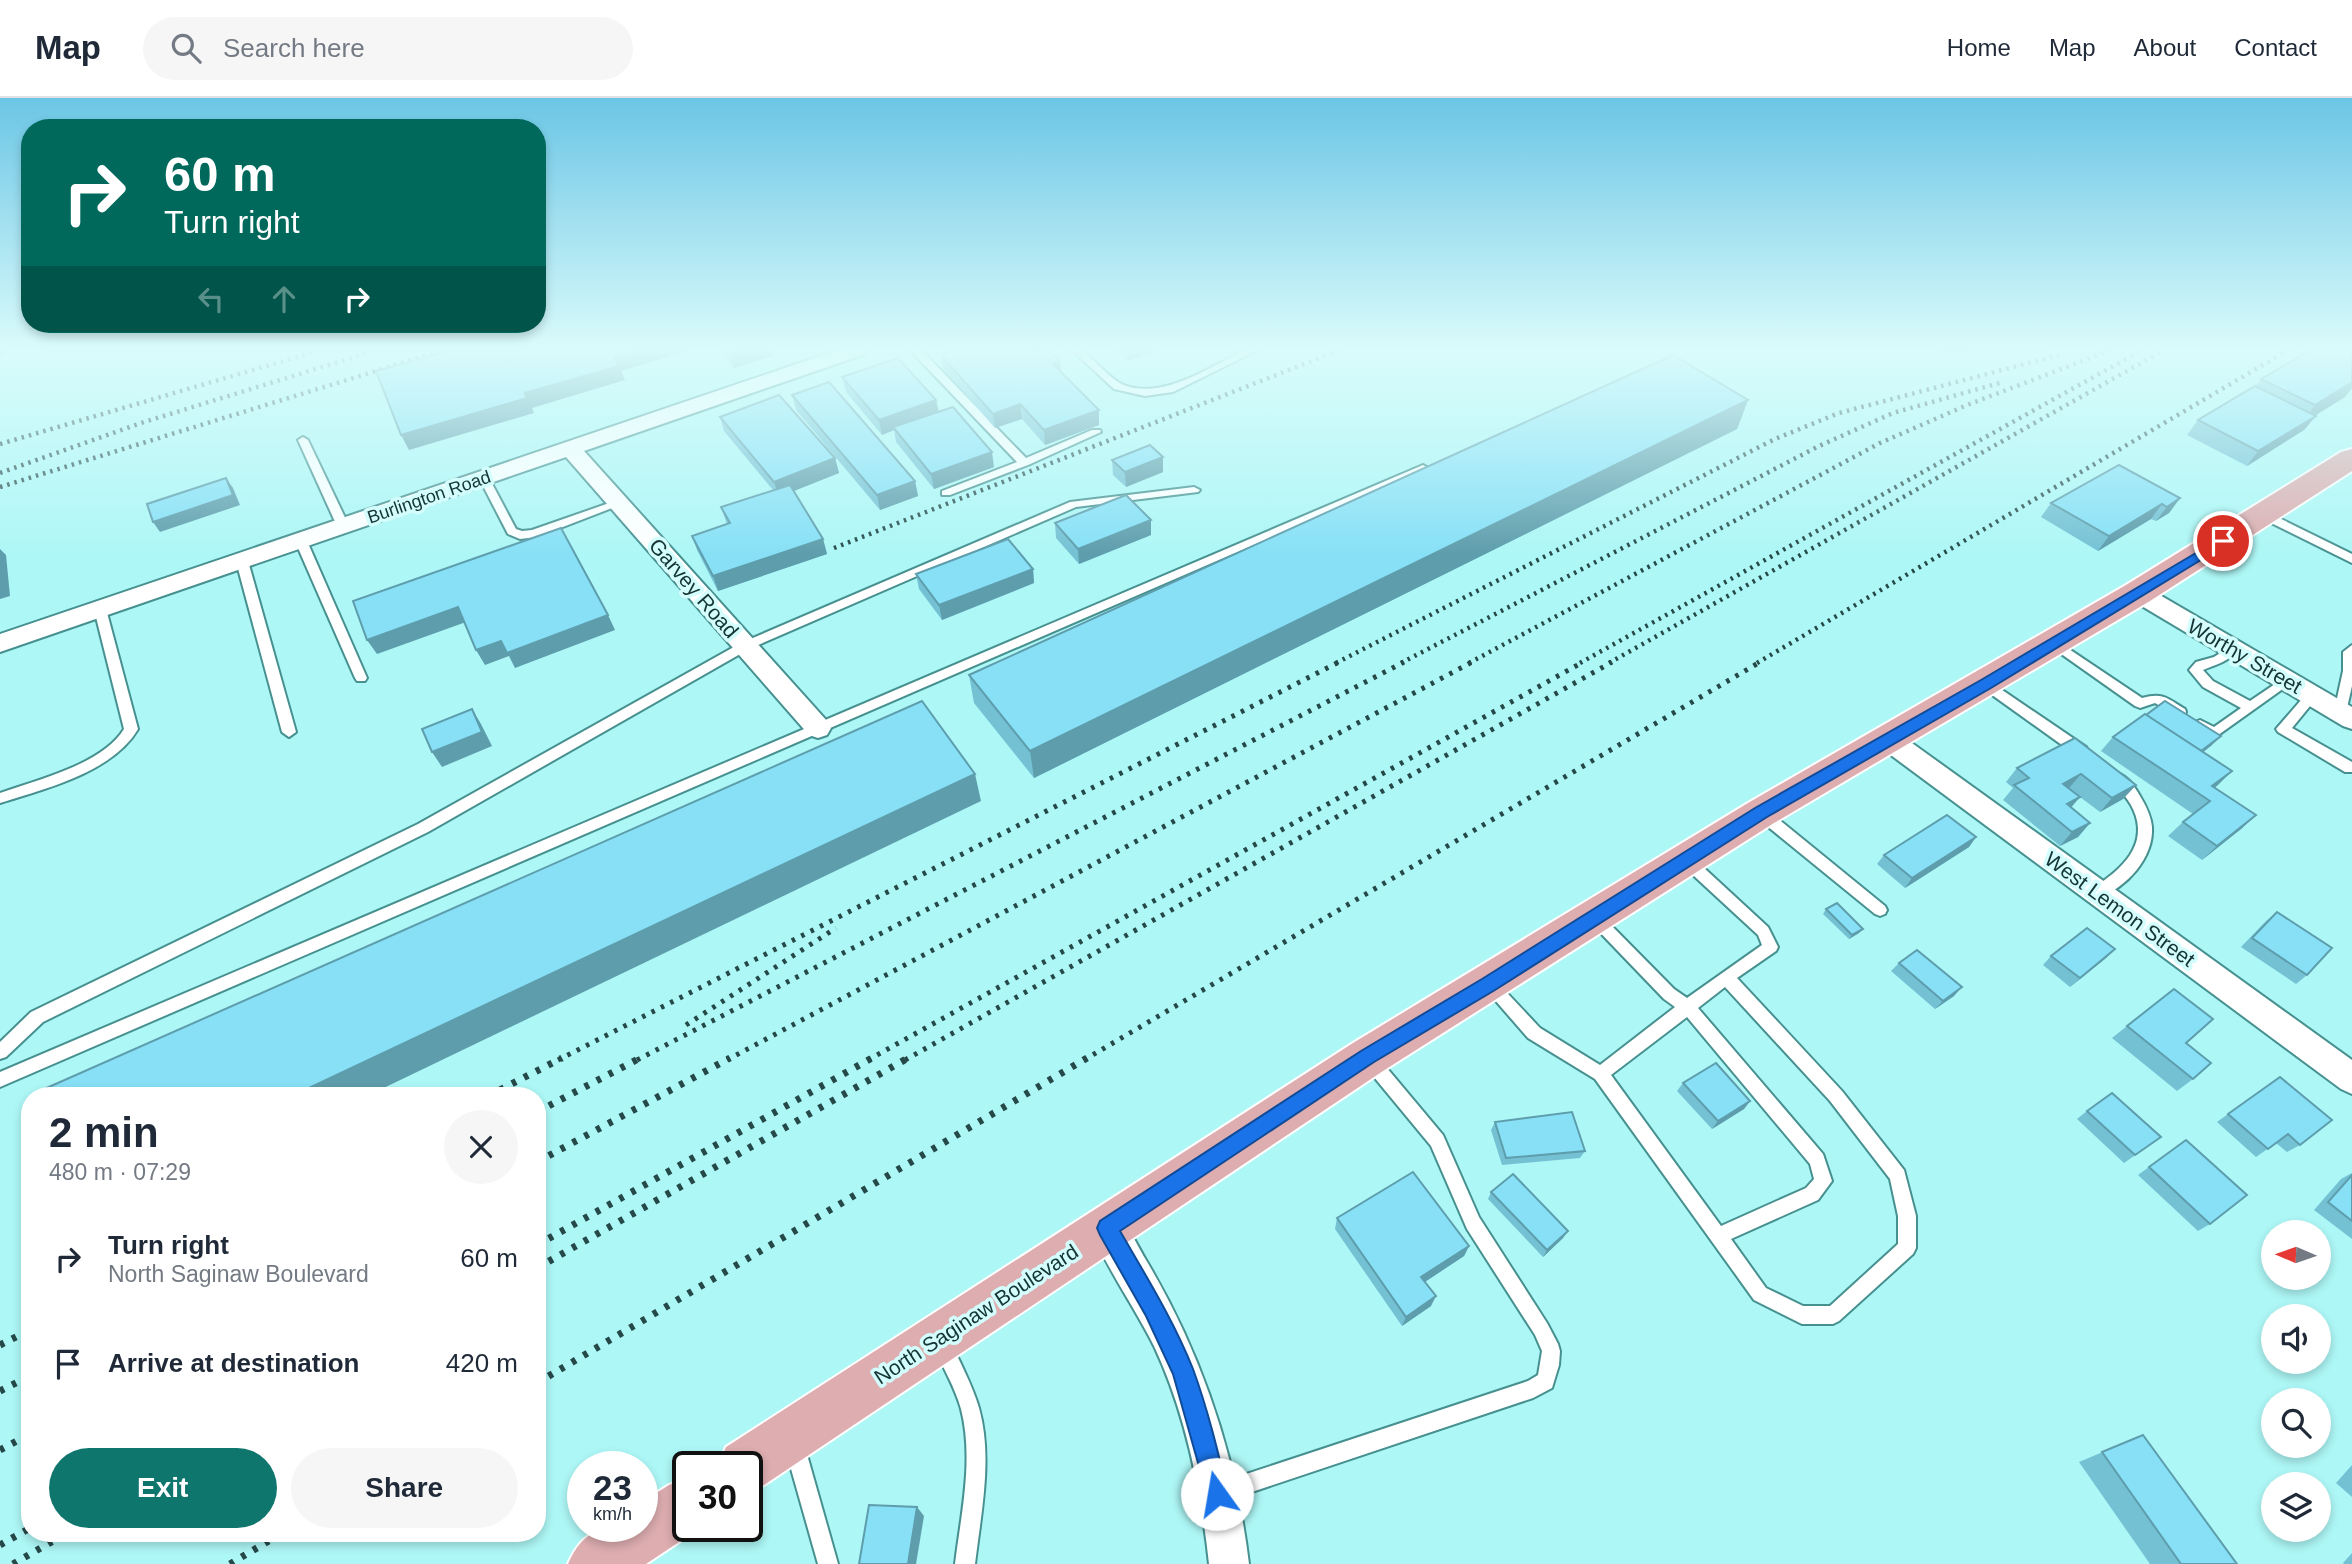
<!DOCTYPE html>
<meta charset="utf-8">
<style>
:root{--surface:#fff;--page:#f6f6f7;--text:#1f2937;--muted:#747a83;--line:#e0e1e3;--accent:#0f766e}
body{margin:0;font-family:Arial,sans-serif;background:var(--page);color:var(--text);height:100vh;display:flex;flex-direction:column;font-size:26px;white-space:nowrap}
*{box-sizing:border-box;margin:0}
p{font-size:23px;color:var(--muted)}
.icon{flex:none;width:38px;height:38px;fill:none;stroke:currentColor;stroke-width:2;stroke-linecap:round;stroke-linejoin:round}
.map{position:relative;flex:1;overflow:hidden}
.details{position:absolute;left:21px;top:989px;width:525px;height:455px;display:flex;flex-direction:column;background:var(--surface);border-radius:28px;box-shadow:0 4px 10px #0003}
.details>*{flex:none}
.guide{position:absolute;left:21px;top:21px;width:525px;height:214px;border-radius:28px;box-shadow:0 4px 10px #0003;background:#00695c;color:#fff;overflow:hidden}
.needle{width:46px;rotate:272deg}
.tools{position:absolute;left:2261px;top:1122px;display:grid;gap:14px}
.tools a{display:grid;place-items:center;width:70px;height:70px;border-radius:50%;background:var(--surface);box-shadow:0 4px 10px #0003;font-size:35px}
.speed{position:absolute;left:567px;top:1353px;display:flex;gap:14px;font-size:35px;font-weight:700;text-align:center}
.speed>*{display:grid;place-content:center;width:91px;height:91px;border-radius:50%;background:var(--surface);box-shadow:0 4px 10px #0003;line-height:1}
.speed small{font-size:18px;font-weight:400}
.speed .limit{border:4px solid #111;border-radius:10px;background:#fff;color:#111}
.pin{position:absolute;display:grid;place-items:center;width:60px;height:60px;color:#fff;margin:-30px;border:4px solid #fff;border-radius:50%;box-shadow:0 2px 7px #0007}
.me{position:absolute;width:77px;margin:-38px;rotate:347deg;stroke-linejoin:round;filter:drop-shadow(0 0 5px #0008)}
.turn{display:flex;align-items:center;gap:24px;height:147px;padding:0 28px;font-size:32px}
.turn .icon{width:91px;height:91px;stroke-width:2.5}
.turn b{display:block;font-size:49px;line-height:60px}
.lanes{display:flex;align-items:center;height:66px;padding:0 28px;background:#0003;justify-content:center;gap:35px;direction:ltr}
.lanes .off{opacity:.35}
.round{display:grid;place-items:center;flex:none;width:74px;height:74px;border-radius:37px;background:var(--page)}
.head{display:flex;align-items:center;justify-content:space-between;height:119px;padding:0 28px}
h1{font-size:42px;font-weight:700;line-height:52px}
.cta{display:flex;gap:14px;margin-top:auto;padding:14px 28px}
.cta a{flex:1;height:80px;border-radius:42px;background:var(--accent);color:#fff;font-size:28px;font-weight:700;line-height:80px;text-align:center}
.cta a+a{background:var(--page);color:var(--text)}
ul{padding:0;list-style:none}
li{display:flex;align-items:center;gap:21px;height:105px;padding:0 28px}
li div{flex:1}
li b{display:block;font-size:26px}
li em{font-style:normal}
header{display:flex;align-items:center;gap:42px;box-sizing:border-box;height:98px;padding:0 35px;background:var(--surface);border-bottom:2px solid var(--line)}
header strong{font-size:33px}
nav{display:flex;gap:38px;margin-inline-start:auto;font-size:24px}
.search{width:490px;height:63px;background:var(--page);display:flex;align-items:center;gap:18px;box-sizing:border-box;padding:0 24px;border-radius:38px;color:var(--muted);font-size:26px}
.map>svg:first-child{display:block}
</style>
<header>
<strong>Map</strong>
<div class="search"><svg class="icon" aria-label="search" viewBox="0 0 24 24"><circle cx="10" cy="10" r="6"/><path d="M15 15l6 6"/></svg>Search here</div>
<nav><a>Home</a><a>Map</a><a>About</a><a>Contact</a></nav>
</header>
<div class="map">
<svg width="2352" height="1466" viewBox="0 0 2352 1466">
<rect width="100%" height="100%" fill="#adf7f6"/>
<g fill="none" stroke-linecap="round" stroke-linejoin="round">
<!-- lane casing -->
<g stroke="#479090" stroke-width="4">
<g id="lane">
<polygon points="0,252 7,252 0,256"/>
<polygon points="910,252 921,252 1026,360 1092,332 1100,332 1101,334 1028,367 950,397 942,397 942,393 1017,364"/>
<path d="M1072,252H1083C1093,261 1112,283 1124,287C1163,302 1210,269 1245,252H1258L1173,294L1145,298L1114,291Z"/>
<polygon points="303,339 308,342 349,428 347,431 339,431 337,428 298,342"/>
<polygon points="1423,367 1428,370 1427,372 0,989 0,974"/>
<polygon points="484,377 489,380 516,431 522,433 532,432 615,403 619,401 625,405 537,439 520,441 508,436 479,380"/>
<polygon points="1194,389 1200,392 1198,394 1076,409 749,551 428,734 43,924 6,959 0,961 0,944 31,914 418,726 741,545 1070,404"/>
<polygon points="2265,413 2352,456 2352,465 2261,420 2261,414"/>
<polygon points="301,439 307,443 367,580 365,583 357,583 355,580 295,443"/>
<polygon points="242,459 248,463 296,634 289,639 282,634 236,463"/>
<path d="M100,507L106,511L138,631C113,674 45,691 0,705V695C37,682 103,666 124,631L94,511Z"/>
<path d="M2054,541L2142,600C2163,594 2167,600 2185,611L2186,614L2185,617H2175L2155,605L2140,610L2135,608L2050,548L2048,545L2050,542Z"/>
<path d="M2233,547L2237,548L2239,551C2228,564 2217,566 2203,572L2213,583L2250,603L2284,580L2288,578L2294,583L2214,640L2195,630L2193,627L2195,624L2200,622L2214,629L2241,610L2203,589L2189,572L2196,564L2214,559Z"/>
<polygon points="2352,547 2352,588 2346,614 2340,619 2334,614 2343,573 2343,554"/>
<polygon points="1986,581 2086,649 2088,653 2086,657 2076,657 1981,589 1980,586"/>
<polygon points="2313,592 2319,597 2292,630 2352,664 2352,674 2345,674 2278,634 2276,631 2308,594"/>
<path d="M2117,675C2127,678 2135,689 2140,698C2146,708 2151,718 2152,729C2154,760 2126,790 2098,800L2093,798L2091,794L2093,790C2121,772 2150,747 2133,711C2128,699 2117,691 2110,680Z"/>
<polygon points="1761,710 1766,711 1885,808 1887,812 1885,816 1880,818 1875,816 1756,719 1754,715 1756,711"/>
<path d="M1686,756L1691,758L1768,829L1778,849L1776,853L1737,880L1842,993L1904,1072L1916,1118V1150L1913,1156L1839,1223L1833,1226H1802L1754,1202L1595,981L1528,940L1481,886L1484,881L1489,879L1494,881L1540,930L1600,967L1675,909L1664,901L1589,823L1587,819L1589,815L1594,813L1599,815L1674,891L1687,900L1762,847L1758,837L1681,766L1679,762L1681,758ZM1725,889L1830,1003L1890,1081L1898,1118V1146L1830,1208H1803L1766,1190L1731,1141L1818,1102L1832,1083L1823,1056L1698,910ZM1687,919L1810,1066L1814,1081L1806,1090L1721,1128L1611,977Z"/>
<polygon points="1370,955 1376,957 1443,1037 1479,1119 1547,1225 1558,1246 1560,1253 1559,1267 1552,1290 1533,1300 1219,1405 1212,1402 1209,1395 1212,1388 1219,1385 1528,1283 1538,1277 1542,1253 1535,1237 1467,1131 1431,1048 1364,967 1362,962 1364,957"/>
<path d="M942,1238L949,1240C959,1263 972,1286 979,1310C993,1360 981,1415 975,1466H955C961,1416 974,1361 961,1311C955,1289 942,1268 933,1247L935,1240Z"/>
<polygon points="794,1336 801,1339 804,1346 838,1466 818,1466 784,1346 787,1339"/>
</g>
</g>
<!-- street casing -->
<g stroke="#479090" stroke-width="4">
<g id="street">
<polygon points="838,252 868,252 865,256 584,353 827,623 831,630 827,637 818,640 809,637 566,359 0,554 0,536"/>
<polygon points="2138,487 2146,489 2352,609 2352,631 2343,628 2130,501 2126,495 2130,489"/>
<polygon points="1889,632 1898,635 2352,962 2352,996 2341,991 1880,649 1876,642 1880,635"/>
<path d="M1107,1113C1127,1121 1135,1144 1146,1162C1202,1256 1236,1358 1249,1466H1209C1201,1392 1186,1316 1154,1248C1134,1208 1107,1171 1090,1130L1095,1118Z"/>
</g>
</g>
<!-- primary casing -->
<g stroke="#fff" stroke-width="4">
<g id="primary">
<polygon points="2352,351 2352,373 2150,503 1774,725 1383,973 764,1387 747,1394 747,1368 718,1368 726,1349 1353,945 1748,705 2126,487 2341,354"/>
<path d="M688,1379V1428H703L646,1466H568C584,1429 605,1428 642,1428V1404L669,1387Z"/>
</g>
</g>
<!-- lane -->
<use href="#lane" fill="#fff" fill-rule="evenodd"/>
<!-- street -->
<use href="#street" fill="#fff" fill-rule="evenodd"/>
<!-- primary -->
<use href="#primary" fill="#ddadb0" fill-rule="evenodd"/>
<!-- rail-far2 -->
<g stroke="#254848" stroke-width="4.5" stroke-dasharray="2.5 5" stroke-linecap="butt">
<polyline points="1943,252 2046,252"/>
<polyline points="0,346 321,252"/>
<polyline points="0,375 141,325 377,252"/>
<polyline points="0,389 444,252"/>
<polyline points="834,450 1340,252"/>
<polyline points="1336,565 1775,341 1839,315 2059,257"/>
<polyline points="1401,565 1819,348 1893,315 2003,284"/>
<polyline points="1469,565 1880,345 1967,307 2111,252"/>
<polyline points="1580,565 2142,252"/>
<polyline points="1609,565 2164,252"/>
<polyline points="1757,565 2288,252"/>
</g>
<!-- rail-far1 -->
<g stroke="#254848" stroke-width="5" stroke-dasharray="3.5 7" stroke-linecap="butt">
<polyline points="686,927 836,830"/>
<polyline points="558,962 1339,564"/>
<polyline points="637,962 1404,564"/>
<polyline points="727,962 1472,564"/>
<polyline points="868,962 1583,564"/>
<polyline points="905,962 1612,564"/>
<polyline points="1084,962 1760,564"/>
</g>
<!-- rail -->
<g stroke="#254848" stroke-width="7" stroke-dasharray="4.5 9" stroke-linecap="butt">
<polyline points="488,998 562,960"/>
<polyline points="537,1014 640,960"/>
<polyline points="537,1064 730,960"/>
<polyline points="537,1147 872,960"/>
<polyline points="537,1170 908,960"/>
<polyline points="0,1247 30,1232"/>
<polyline points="537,1285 1087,960"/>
<polyline points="0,1293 30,1278"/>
<polyline points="0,1352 30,1336"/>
<polyline points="0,1447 30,1430"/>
<polyline points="13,1466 67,1435"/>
<polyline points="230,1466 282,1435"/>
</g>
</g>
<!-- wall -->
<g fill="#74c1d4">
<polygon points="720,252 771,252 773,258 734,270"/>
<polygon points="1116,252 1160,252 1127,263"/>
<polygon points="2352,252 2352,290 2345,299 2315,317 2316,318 2304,332 2247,368 2187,337 2198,322 2256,288 2261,281"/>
<polygon points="1035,254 1060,263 1061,274 1099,312 1099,327 1045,347 1022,321 995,330 943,271 941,257"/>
<polygon points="842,279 936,302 939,314 994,369 934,391 896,344 894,332 882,337 846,294"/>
<polygon points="792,297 915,383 918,398 880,412 796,312"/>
<polygon points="1748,302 1737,331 1034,680 974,605 969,577"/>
<polygon points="720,319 835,360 839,375 793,393 823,441 827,456 718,493 697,452 692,438 727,426 721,409 773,392 724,333"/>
<polygon points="1163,359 1163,374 1126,389 1113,377 1112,362"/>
<polygon points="2180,400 2169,415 2156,423 2151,421 2098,453 2041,419 2051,405"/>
<polygon points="1151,422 1151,437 1079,466 1056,440 1055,425"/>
<polygon points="1033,471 1034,485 942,522 919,491 916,476"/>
<polygon points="2146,617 2212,647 2203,654 2232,673 2214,690 2256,717 2241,731 2202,762 2168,738 2183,724 2193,716 2101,653 2113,639"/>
<polygon points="2075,640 2136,687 2123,701 2100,714 2068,690 2080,699 2071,709 2090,725 2078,739 2060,748 2003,702 2013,690 2006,684 2017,670"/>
<polygon points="1976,739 1969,749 1905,790 1877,766 1884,757"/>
<polygon points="1826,811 1859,835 1849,841 1823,816"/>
<polygon points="2277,814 2307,877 2296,886 2241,849 2266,823"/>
<polygon points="2051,858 2106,860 2070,889 2043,867"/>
<polygon points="1899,865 1954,898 1935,911 1891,873"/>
<polygon points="2127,928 2186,945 2193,981 2177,993 2112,940"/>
<polygon points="1683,985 1750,1003 1744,1011 1712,1031 1677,993"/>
<polygon points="2268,987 2300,1047 2287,1054 2276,1045 2256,1059 2217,1024"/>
<polygon points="2087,1013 2161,1039 2124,1065 2077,1021"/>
<polygon points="1495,1024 1585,1053 1580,1060 1502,1067 1491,1032"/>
<polygon points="2186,1042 2210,1126 2198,1133 2138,1077"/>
<polygon points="2352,1075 2352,1141 2314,1112 2341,1081"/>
<polygon points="1491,1094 1563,1140 1543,1159 1488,1101"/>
<polygon points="1337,1120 1469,1148 1464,1158 1425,1184 1431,1208 1402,1228 1335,1131"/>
<polygon points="2143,1337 2237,1466 2150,1466 2079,1364"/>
<polygon points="2352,1367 2352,1399 2336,1385"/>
<polygon points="2352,1455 2352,1466 2344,1466 2343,1465"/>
</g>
<!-- shaded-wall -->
<g fill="#5e9dac">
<polygon points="636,252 691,252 621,273 625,282 532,310 534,315 409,352 401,337 525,295 614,259"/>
<polygon points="741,252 771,252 773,258 734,270 730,256"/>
<polygon points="1127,252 1160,252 1127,263"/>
<polygon points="1060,263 1061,278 1053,266"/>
<polygon points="2352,277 2352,290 2345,299 2300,327 2315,307"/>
<polygon points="936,302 939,316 893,329 894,332 882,337 879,322"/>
<polygon points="1748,302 1737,331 1034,680 1030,653"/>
<polygon points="1020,306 1022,321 995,330 993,316"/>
<polygon points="1099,312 1099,327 1045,347 1044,332"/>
<polygon points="2316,318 2304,332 2247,368 2258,353"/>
<polygon points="992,354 994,369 934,391 931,376"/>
<polygon points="1163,359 1163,374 1126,389 1125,374"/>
<polygon points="835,360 839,375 779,399 774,384"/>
<polygon points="226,380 233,390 240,407 160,434 153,424"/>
<polygon points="915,383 918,398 880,412 877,397"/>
<polygon points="2180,400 2169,415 2156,423 2167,409"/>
<polygon points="2162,406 2151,421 2098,453 2109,438"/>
<polygon points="1151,422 1151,437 1079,466 1078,451"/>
<polygon points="823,441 827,456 718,493 713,478"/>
<polygon points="0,451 6,457 10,498 0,501"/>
<polygon points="1033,471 1034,485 942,522 939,507"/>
<polygon points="458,509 466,524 377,556 367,542"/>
<polygon points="608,517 615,532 515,570 509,558 485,567 476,552 501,543"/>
<polygon points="472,611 481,626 492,648 442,669 432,654"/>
<polygon points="2221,638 2212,647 2192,663 2201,653"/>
<polygon points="2232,673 2218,687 2203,699 2212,688"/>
<polygon points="975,676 981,703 367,998 292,998"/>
<polygon points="2081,676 2069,690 2050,700 2063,686"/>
<polygon points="2136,687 2123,701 2100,714 2112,700"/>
<polygon points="2080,699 2068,713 2067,706"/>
<polygon points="2256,717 2241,731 2202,762 2217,748"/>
<polygon points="2090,725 2078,739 2060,748 2072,734"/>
<polygon points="1976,739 1969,749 1905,790 1912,780"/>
<polygon points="1863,831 1859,835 1849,841 1852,837"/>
<polygon points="2115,851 2106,860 2070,889 2080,880"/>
<polygon points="1962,889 1954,898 1935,911 1943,903"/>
<polygon points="1750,1003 1744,1011 1712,1031 1718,1023"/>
<polygon points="1568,1133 1563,1140 1543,1159 1547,1152"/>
<polygon points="1469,1148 1464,1158 1417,1189 1421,1179"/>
<polygon points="1436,1198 1431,1208 1402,1228 1406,1219"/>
<polygon points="917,1409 924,1418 916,1466 908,1466"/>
</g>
<!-- building -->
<g fill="#87e0f6" stroke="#5e9dac" stroke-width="2">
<polygon points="455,252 636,252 614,259 619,268 525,295 527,300 401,337 376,273"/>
<polygon points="727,252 741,252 730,256"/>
<polygon points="955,252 1033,252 1035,254 1040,252 1049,252 1060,263 1053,266 1099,312 1044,332 1020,306 993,316 941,257"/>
<polygon points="2311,252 2352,252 2352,284 2315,307 2261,281"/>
<polygon points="1673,257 1748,302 1030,653 969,577"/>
<polygon points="898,260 936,302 879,322 842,279"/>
<polygon points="829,284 915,383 877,397 792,297"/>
<polygon points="2255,288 2316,318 2258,353 2198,322"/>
<polygon points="779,297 835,360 774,384 720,319"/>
<polygon points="953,309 992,354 931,376 893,329"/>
<polygon points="1150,347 1163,359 1125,374 1112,362"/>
<polygon points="2119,367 2180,400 2167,409 2162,406 2109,438 2051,405"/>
<polygon points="226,380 233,397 153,424 147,406"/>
<polygon points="790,387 823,441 713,478 692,438 730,425 721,409"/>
<polygon points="1126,397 1151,422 1078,451 1055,425"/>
<polygon points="561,430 608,517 507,555 501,543 476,552 458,509 367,542 353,503"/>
<polygon points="1008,441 1033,471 939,507 916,476"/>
<polygon points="922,603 975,676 292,998 33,998 33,996"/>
<polygon points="2165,603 2221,638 2201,653 2146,617"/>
<polygon points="472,611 482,634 432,654 422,631"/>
<polygon points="2145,616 2232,673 2212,688 2256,717 2217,748 2183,724 2210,703 2113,639"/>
<polygon points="2075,640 2136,687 2112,700 2081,676 2063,686 2080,699 2067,706 2090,725 2072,734 2014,687 2029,680 2017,670"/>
<polygon points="1947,717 1976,739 1912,780 1884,757"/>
<polygon points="1837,805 1863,831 1852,837 1826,811"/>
<polygon points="2277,814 2332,850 2307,877 2252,840"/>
<polygon points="2087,830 2115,851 2080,880 2051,858"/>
<polygon points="1917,852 1962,889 1943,903 1899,865"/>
<polygon points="2174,891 2213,921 2186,945 2211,965 2193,981 2127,928"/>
<polygon points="1716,965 1750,1003 1718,1023 1683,985"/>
<polygon points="2280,979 2332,1022 2300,1047 2288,1036 2268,1051 2228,1016"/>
<polygon points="2112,995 2161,1039 2135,1057 2087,1013"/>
<polygon points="1572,1014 1585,1053 1506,1060 1495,1024"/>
<polygon points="2186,1042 2247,1097 2210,1126 2149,1069"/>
<polygon points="1413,1074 1469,1148 1421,1179 1436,1198 1406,1219 1337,1120"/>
<polygon points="1513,1076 1568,1133 1547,1152 1491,1094"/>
<polygon points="2352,1077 2352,1123 2328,1104"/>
<polygon points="2143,1337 2237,1466 2181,1466 2102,1354"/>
<polygon points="869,1407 917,1409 908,1466 859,1466"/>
</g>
<!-- sky -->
<linearGradient id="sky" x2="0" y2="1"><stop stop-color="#6bc6e5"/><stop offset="0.55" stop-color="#dafbfb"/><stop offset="1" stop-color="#dafbfb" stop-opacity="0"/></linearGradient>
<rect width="2352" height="457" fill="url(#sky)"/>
<!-- route -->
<path fill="#1a73e8" stroke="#114b97" stroke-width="2" d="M2223,439L2227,440V446L1991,590L1767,719L1495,892L1374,964L1120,1133C1146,1178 1174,1223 1193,1271C1208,1312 1218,1354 1228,1396L1225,1404L1217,1407L1209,1404L1173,1276L1146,1218L1100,1137L1097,1130L1100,1123L1361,953L1482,881L1755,710L1981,582Z"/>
<g text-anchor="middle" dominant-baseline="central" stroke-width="7" stroke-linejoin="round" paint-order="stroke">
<!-- far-street labels -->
<g font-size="18" fill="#153434" stroke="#d3fefd">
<text transform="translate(429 399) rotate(-19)">Burlington Road</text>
</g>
<!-- street labels -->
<g font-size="21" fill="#153434" stroke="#d3fefd">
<text transform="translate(694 490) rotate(49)">Garvey Road</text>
<text transform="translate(2245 558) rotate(30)">Worthy Street</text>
<text transform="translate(2120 811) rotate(36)">West Lemon Street</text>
<text transform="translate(976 1216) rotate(-33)">North Saginaw Boulevard</text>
</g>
</g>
</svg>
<div class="tools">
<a><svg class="needle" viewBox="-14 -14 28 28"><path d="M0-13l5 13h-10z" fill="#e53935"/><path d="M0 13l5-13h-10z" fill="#747a83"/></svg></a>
<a><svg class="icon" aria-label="sound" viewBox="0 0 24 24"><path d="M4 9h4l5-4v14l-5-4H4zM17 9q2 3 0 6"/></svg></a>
<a><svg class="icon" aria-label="search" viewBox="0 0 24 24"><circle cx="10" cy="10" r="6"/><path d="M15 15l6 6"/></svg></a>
<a><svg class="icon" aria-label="layers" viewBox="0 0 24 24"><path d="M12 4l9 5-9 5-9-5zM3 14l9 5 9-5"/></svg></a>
</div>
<div class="speed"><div>23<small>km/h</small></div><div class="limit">30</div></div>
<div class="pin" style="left:2223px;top:443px;background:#d93025"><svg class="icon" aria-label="arrive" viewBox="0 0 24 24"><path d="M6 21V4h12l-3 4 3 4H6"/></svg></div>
<svg class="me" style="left:1217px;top:1396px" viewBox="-20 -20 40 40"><circle r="19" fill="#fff"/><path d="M0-13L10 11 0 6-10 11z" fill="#1a73e8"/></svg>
<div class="guide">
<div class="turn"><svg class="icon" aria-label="right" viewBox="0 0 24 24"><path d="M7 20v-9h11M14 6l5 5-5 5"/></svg><div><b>60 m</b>Turn right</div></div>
<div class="lanes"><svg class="icon off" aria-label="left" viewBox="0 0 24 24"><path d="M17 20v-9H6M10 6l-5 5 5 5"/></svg><svg class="icon off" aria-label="ahead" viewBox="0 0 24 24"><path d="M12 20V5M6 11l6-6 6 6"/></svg><svg class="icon" aria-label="right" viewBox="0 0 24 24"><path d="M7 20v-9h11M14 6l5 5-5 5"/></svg></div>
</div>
<section class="details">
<div class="head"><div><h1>2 min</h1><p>480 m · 07:29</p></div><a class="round"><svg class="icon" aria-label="close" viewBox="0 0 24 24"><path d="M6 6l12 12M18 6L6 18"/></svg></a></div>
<ul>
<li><svg class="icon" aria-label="right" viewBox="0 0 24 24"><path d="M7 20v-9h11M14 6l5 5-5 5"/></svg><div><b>Turn right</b><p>North Saginaw Boulevard</p></div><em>60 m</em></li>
<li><svg class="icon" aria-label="arrive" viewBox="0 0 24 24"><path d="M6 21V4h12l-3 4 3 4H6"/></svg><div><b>Arrive at destination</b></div><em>420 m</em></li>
</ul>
<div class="cta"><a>Exit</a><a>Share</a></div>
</section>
</div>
